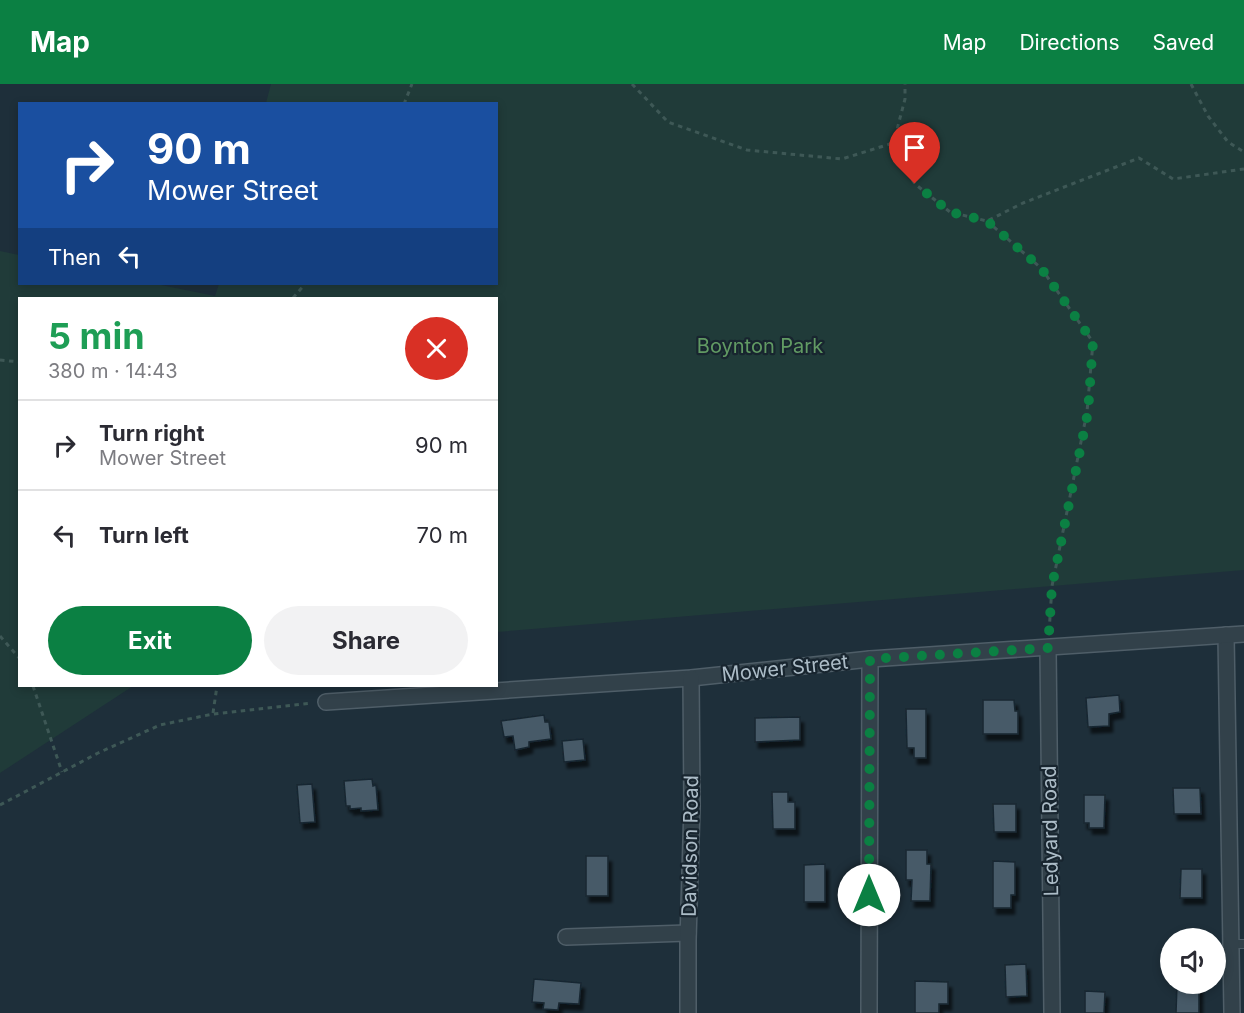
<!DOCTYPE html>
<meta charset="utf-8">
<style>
:root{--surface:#fff;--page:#f2f2f3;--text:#2b2b33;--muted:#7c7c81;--line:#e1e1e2;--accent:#0b8043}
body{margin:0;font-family:Inter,sans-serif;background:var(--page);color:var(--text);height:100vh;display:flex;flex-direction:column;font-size:22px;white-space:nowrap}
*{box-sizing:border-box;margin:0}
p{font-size:20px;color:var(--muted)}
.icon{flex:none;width:33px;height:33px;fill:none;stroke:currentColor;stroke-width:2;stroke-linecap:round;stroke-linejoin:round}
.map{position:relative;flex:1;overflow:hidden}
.panel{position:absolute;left:18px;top:213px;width:480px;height:390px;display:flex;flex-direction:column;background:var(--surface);border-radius:0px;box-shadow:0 3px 9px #0003}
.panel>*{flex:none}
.guide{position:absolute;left:18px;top:18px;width:480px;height:183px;border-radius:0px;box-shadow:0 3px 9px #0003;background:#1a4fa0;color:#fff;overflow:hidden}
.tools{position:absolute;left:1160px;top:844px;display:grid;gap:12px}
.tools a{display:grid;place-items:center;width:66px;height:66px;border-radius:50%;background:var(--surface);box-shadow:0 3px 9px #0003;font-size:30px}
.pin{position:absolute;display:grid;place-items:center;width:51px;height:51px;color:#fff;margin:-62px -26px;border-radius:50% 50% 50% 0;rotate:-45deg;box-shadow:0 0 6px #0007}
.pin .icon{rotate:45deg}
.me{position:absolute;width:66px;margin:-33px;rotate:0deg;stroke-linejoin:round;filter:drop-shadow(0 0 4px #0008)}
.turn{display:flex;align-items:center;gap:21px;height:126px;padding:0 30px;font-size:27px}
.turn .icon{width:78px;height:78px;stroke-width:2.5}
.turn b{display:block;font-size:42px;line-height:51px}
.then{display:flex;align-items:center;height:57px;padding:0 30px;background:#0003;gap:12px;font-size:22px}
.round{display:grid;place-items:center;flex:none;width:63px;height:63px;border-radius:32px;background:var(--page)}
.summary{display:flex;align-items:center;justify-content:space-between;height:102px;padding:0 30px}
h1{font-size:36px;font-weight:700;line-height:45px;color:#1e9e55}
.primary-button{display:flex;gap:12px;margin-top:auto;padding:12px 30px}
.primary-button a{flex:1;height:69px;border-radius:36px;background:var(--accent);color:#fff;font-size:24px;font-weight:700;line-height:69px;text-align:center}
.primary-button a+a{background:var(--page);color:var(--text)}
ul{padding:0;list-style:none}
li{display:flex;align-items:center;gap:18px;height:90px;padding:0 30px;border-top:2px solid var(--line)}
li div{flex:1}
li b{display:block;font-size:22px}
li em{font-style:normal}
header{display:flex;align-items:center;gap:36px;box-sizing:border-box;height:84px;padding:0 30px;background:var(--accent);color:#fff}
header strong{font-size:28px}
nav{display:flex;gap:33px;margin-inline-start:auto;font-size:21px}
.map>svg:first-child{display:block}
</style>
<header>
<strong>Map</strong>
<nav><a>Map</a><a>Directions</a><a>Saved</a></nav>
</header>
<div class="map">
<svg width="1244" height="929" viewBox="0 0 1244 929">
<defs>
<filter id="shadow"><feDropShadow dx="3.5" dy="6" stdDeviation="1.5" flood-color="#0009"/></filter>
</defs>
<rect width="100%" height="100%" fill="#1e2f3a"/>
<!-- green -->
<polygon fill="#203b39" points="271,0 1244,0 1244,486 497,548 496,214 20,214 20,602 133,602 0,689 0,167 19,171 20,200 156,200 215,212 219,200 496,200 496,20 266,19"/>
<!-- building -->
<g fill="#465a67" stroke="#192731" stroke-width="1.5" filter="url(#shadow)">
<polygon points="1119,611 1120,628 1109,630 1109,642 1088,643 1086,614"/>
<polygon points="983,616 1014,616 1015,627 1018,627 1018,650 983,650"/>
<polygon points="906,625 926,625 926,674 914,674 914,664 907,664"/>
<polygon points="544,631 545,638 549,638 551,655 529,658 529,663 515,666 513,652 504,653 501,637"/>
<polygon points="800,633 800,656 755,658 755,634"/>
<polygon points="583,655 585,676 564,678 562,657"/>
<polygon points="372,695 373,702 376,701 378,726 361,727 361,724 350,725 350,722 346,722 344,697"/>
<polygon points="312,700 315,738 300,739 297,701"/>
<polygon points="1173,704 1200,704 1201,730 1174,730"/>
<polygon points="772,708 788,708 788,718 795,718 795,745 773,745"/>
<polygon points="1084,711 1105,711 1104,744 1089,744 1089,739 1084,739"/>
<polygon points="993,720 1016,720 1016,748 994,748"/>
<polygon points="906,766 927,766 927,780 931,780 930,817 911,817 912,796 906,796"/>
<rect x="586" y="772" width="22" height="40"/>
<polygon points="993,777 1015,778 1015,811 1011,811 1011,824 993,824"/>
<polygon points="825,780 825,818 804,818 804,781"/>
<polygon points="1181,785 1202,785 1202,814 1180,814"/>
<polygon points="1026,880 1027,912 1006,913 1005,881"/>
<polygon points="534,895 581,899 579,920 559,919 558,926 543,925 544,919 532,918"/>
<polygon points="915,897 948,898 948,920 939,920 939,929 915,929"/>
<polygon points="1177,900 1199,900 1199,929 1176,929"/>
<polygon points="1085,907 1105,908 1104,929 1085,929"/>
</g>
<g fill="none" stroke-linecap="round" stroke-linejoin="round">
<!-- lane casing -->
<g stroke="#4f5e68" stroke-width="10">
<polyline id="lane" points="1231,860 1244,860"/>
</g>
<!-- street casing -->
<g stroke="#4f5e68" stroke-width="18">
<g id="street">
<polyline points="1226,551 1232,929"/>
<polyline points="1048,564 1052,929"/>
<polyline points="326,618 691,594 870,575 1244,550"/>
<polyline points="566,853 688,849"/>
<polyline points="688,929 688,856 692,722 691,594"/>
<polyline points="869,929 870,575"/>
</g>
</g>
<!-- path -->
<g stroke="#3e5856" stroke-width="3" stroke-dasharray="4.5 4.5" stroke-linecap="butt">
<polyline points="632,0 668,38 747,66 842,75 890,60 915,100 950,128 987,137 1023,119 1139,74 1173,95 1244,85"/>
<polyline points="1191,0 1208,32 1228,58 1244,68"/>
<polyline points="404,20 412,0"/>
<polyline points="890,60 894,57 905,15 905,0"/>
<polyline points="987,137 1041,184 1093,258 1087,328 1052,502 1049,549"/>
<polyline points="293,214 305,200"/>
<polyline points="0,276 20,278"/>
<polyline points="0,552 20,575"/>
<polyline points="33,602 62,688"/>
<polyline points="213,629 217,602"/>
<polyline points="0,721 98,669 160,641 213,630 312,619"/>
</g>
<!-- lane -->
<use href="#lane" stroke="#32414a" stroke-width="8"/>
<!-- street -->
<use href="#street" stroke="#32414a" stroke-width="15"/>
</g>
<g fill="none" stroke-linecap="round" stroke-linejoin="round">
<!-- route -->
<polyline stroke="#0b8043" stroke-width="10" stroke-dasharray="0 18" points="869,811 870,575 1048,564 1052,502 1088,328 1093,258 1041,184 987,137 950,128 915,100"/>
</g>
<g text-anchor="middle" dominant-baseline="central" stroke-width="4.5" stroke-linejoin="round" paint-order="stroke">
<!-- park labels -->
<g font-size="20" fill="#619a63" stroke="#18252f">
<text x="760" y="262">Boynton Park</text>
</g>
<!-- street labels -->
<g font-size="20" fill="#acbcc7" stroke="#18252f">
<text transform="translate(785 584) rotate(-6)">Mower Street</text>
<text transform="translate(1050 747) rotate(-91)">Ledyard Road</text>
<text transform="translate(690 762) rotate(-89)">Davidson Road</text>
</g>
</g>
</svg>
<div class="tools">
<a><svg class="icon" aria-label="sound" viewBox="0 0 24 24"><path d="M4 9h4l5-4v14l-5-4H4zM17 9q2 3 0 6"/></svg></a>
</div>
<div class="pin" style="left:915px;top:100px;background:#d93025"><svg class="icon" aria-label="arrive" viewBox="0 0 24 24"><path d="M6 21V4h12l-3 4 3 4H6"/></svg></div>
<svg class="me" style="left:869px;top:811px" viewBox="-20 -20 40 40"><circle r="19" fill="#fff"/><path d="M0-13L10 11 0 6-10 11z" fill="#0b8043"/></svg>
<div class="guide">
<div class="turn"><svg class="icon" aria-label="right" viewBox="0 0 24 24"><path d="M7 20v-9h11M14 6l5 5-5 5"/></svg><div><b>90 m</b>Mower Street</div></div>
<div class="then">Then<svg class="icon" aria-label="left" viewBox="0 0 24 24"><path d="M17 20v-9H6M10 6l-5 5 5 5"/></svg></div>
</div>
<section class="panel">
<div class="summary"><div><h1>5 min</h1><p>380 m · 14:43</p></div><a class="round" style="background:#d93025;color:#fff"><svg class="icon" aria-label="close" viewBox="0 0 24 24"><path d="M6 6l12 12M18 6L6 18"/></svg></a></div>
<ul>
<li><svg class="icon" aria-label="right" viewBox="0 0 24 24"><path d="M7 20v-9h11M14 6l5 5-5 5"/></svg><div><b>Turn right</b><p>Mower Street</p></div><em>90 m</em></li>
<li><svg class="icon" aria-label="left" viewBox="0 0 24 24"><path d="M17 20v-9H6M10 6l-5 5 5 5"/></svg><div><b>Turn left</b></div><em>70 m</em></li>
</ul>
<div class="primary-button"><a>Exit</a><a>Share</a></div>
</section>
</div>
